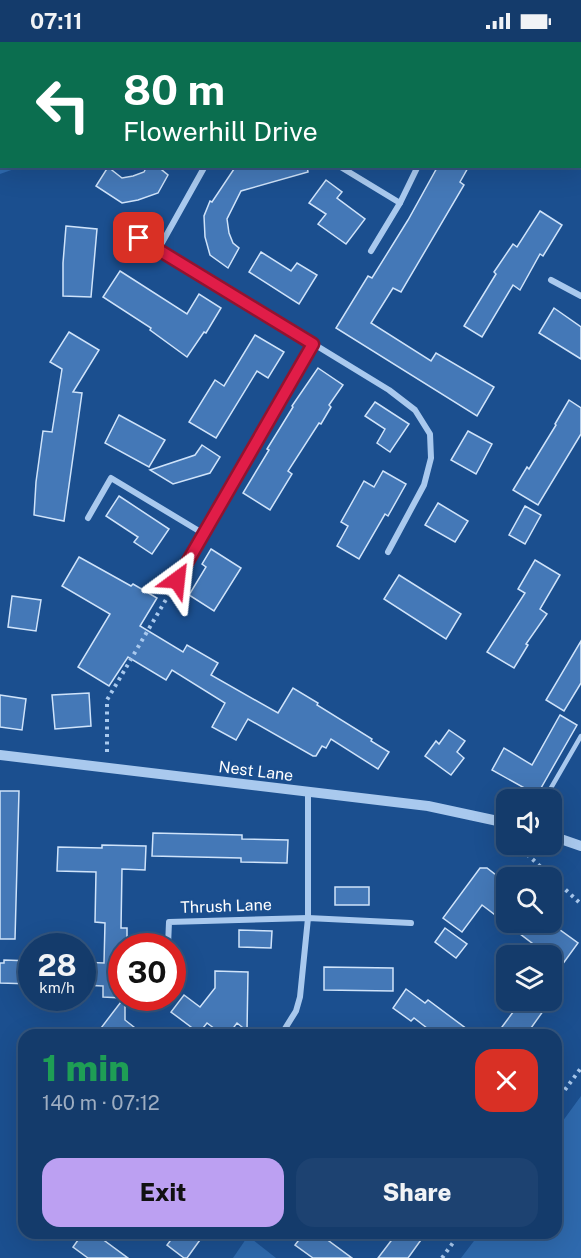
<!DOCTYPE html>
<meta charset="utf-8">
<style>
:root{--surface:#143b6b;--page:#1d4271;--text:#f1f3f6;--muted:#9dadc1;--line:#33557e;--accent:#bca0f2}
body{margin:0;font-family:"Public Sans",sans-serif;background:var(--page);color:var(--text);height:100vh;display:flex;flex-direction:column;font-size:22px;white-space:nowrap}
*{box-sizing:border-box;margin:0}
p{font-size:20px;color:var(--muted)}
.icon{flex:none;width:33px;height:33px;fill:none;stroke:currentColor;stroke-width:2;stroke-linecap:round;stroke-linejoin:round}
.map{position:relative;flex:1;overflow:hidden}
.drawer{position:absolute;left:18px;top:987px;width:544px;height:210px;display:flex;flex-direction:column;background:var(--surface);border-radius:18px;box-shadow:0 6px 24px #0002,0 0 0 2px var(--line)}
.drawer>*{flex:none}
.guide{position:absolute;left:0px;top:0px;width:582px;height:126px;box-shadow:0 6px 24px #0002,0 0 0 2px var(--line);background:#0b6e4f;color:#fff;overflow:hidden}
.buttons{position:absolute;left:496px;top:747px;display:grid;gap:12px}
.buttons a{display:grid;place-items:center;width:66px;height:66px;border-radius:12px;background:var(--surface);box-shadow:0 6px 24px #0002,0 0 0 2px var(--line);font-size:30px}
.speed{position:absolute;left:18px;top:891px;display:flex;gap:12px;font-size:30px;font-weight:700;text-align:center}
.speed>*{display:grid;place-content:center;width:78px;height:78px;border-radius:50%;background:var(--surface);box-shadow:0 6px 24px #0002,0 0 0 2px var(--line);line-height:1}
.speed small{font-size:15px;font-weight:400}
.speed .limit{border:9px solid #d22;background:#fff;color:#111}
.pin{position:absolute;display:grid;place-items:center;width:51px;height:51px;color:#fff;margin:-26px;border-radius:12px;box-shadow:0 3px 9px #0006}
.me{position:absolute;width:66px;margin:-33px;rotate:30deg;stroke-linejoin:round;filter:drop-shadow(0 0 4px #0008)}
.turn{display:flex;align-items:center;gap:21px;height:126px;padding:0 24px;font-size:27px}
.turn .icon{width:78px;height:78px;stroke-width:2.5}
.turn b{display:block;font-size:42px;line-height:51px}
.round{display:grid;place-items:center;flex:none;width:63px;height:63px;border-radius:18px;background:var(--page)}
.headline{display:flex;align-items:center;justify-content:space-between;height:102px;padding:0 24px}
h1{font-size:36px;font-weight:800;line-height:45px;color:#1e9e55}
.action{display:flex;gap:12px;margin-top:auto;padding:12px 24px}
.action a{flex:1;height:69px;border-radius:18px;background:var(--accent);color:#111;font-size:24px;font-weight:800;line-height:69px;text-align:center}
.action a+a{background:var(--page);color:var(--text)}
.status{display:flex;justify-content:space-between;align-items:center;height:42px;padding:0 30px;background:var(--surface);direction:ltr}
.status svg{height:16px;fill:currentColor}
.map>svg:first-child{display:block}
</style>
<div class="status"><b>07:11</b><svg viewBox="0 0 49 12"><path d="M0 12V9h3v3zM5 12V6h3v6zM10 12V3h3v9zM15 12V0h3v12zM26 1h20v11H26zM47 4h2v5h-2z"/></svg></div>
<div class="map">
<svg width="581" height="1216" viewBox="0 0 581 1216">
<rect width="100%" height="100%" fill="#1b4f8f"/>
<!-- green -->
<g fill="#2e69ad">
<polygon points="0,0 68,0 67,2 2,2 2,124 20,125 0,132"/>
<polygon points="581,1054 581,1216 461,1216 480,1191 556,1191 557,1087"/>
<polygon points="248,1194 276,1216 233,1216"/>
</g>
<!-- building -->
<g fill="#4478b7" stroke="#cfe3fa" stroke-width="1.5">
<polygon points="147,124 157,124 168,133 158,151 138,158 122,161 96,144 108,125 122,136 133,134 144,130"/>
<polygon points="236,124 307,124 308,130 241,149 227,177 229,191 233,201 239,206 228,226 210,213 205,195 204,174 210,159 212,160"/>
<polygon points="438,124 469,124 460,140 464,143 401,250 393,246 371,281 431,319 436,311 494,345 477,374 336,286 368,234 372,236 408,178"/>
<polygon points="326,138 342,150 337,156 365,177 346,202 318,182 326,172 309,161"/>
<polygon points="540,169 562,183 543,214 540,212 520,248 513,243 482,295 464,284 496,232 494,230 513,202 517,205"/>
<polygon points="66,184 97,187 91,255 63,254 63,221"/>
<polygon points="261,210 291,229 297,221 317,233 299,262 249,230"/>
<polygon points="120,229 187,272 199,252 221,266 206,291 204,290 187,315 150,288 151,286 103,255"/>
<polygon points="554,266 581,285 581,317 539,291"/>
<polygon points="69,290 99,308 73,350 82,351 64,479 34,473 36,440 43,389 52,390 62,327 50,320"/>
<polygon points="255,293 284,310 268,336 257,329 216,396 189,380 215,338 224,344"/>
<polygon points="318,326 343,343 329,363 331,365 321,382 319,381 288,429 292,432 270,468 243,451 269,408 267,407 293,365 292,364"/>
<polygon points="569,358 581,366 581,392 538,463 513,448 527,425 529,427 556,383 555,382"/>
<polygon points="375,360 409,382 390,410 377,401 385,387 365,374"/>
<polygon points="119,373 165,398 149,425 105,401"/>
<polygon points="468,389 492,402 476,432 451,418"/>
<polygon points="202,403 220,415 210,431 173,442 150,428 195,413"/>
<polygon points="383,429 406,442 388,474 385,472 359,517 337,504 348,484 341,480 364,439 374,445"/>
<polygon points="119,454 169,487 152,512 134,500 138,495 106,474"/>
<polygon points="438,461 468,479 455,500 425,483"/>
<polygon points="525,464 541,473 525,502 509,493"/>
<polygon points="211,507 241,526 214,569 189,553 206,525 202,522"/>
<polygon points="79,515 131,544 133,542 157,556 140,584 183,610 187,603 218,621 211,633 278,671 293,646 318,661 317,663 372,697 371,699 389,710 378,727 331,697 326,706 322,704 316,714 313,714 248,677 236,698 212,685 225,661 172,628 166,638 128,615 109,644 78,625 110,572 62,544"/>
<polygon points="535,518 560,533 540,567 547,572 526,602 528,603 514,626 487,610 525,551 518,547"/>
<polygon points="399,533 461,572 446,597 384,557"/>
<polygon points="12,554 41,558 36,589 8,585"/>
<polygon points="581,599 581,641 564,669 546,658"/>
<polygon points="89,651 91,684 55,687 52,653"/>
<polygon points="0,653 26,657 22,688 0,685"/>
<polygon points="560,673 577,683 537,753 492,728 504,706 532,723"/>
<polygon points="449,688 465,699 457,710 464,716 451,733 425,714 436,699 439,702"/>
<polygon points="0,749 19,749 15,897 0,897"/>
<polygon points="153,791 242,793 242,797 288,798 287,821 241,820 241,816 152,814"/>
<polygon points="102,803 146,804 145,828 122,827 121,886 127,886 127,904 122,904 122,956 103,955 103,944 82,943 82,920 104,921 105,881 95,880 96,830 57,829 58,805 102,806"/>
<polygon points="480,826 487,826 501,837 495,845 507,853 507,880 549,880 578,901 562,923 552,916 552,914 549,914 482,863 462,890 443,876"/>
<rect x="335" y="845" width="34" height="18"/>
<polygon points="445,886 467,902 456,916 435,900"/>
<polygon points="239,888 272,889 271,906 239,905"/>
<polygon points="4,918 32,919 32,942 0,941 0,921 4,921"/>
<polygon points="324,925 393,926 393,949 324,948"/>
<polygon points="215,929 248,930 247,989 237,981 228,993 223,993 207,981 199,991 171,970 184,953 200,965 215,946"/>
<polygon points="406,947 425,961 428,958 475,993 436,993 414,976 411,979 393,966"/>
<polygon points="124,956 125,956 125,978 144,993 110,993 101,986"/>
<polygon points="522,958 551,958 526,993 496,993"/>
<polygon points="83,1191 94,1191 128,1216 88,1216 73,1205"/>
<polygon points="176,1191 205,1191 187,1216 184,1216 167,1203"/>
<polygon points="304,1191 318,1191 352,1216 313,1216 295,1203"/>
<polygon points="397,1191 426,1191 408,1216 378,1216"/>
</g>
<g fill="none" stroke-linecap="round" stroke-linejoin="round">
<!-- path -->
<g stroke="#a9c9ee" stroke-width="4" stroke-dasharray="3 4.5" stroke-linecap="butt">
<polyline points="107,710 107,658 171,549"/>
<polyline points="516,802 581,862"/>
<polyline points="556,1060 581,1026"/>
<polyline points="442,1216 460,1191"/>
</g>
<!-- service -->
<g stroke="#a9c9ee" stroke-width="4.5">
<polyline points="412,2 416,0"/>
<polyline points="544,758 581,694"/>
</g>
<!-- minor -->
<g stroke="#a9c9ee" stroke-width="6">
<polyline points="212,2 212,0"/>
<polyline points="339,124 400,161"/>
<polyline points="119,183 389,348 415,368 430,392 431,416 424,443 388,510"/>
<polyline points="158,208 205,124"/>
<polyline points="371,209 400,161 418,124"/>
<polyline points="551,238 581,254"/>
<polyline points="88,476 111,436 204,492"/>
<polyline points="177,538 313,302"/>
<polyline points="168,904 169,880 308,876 411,881"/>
<polyline points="281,993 296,969 300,955 308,876 308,750"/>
</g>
<!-- tertiary -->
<g stroke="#a9c9ee" stroke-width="10">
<polyline points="0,713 428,764 507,781"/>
<polyline points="552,794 581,804"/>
</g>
</g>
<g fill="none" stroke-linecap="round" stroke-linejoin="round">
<!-- route casing -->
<g stroke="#92132f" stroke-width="15">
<polyline id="route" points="139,196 313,302 177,538"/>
</g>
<!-- route -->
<use href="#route" stroke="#e11d48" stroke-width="10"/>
</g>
<g text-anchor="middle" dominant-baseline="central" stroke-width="4.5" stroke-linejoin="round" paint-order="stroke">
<!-- street labels -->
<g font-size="16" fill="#fff" stroke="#1b4f8f">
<text transform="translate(256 729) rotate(7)">Nest Lane</text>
<text transform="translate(226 864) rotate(-2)">Thrush Lane</text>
</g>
</g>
</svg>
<div class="buttons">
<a><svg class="icon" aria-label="sound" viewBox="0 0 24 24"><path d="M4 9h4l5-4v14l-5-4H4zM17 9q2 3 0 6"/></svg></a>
<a><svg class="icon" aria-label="search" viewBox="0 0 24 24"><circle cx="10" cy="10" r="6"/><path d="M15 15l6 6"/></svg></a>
<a><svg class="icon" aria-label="layers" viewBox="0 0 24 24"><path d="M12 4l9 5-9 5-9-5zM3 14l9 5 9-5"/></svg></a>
</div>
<div class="speed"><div>28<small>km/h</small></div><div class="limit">30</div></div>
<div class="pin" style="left:139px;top:196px;background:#d93025"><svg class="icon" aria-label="arrive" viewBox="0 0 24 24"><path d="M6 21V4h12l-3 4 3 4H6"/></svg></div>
<svg class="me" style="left:177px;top:538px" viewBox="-20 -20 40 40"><path d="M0-17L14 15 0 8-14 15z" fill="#e11d48" stroke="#fff" stroke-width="4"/></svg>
<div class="guide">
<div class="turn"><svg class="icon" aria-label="left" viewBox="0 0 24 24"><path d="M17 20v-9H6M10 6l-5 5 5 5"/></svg><div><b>80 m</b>Flowerhill Drive</div></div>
</div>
<section class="drawer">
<div class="headline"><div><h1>1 min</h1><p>140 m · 07:12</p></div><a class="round" style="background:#d93025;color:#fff"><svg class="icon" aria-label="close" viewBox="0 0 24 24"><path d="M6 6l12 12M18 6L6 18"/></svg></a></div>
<div class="action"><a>Exit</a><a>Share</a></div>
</section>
</div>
